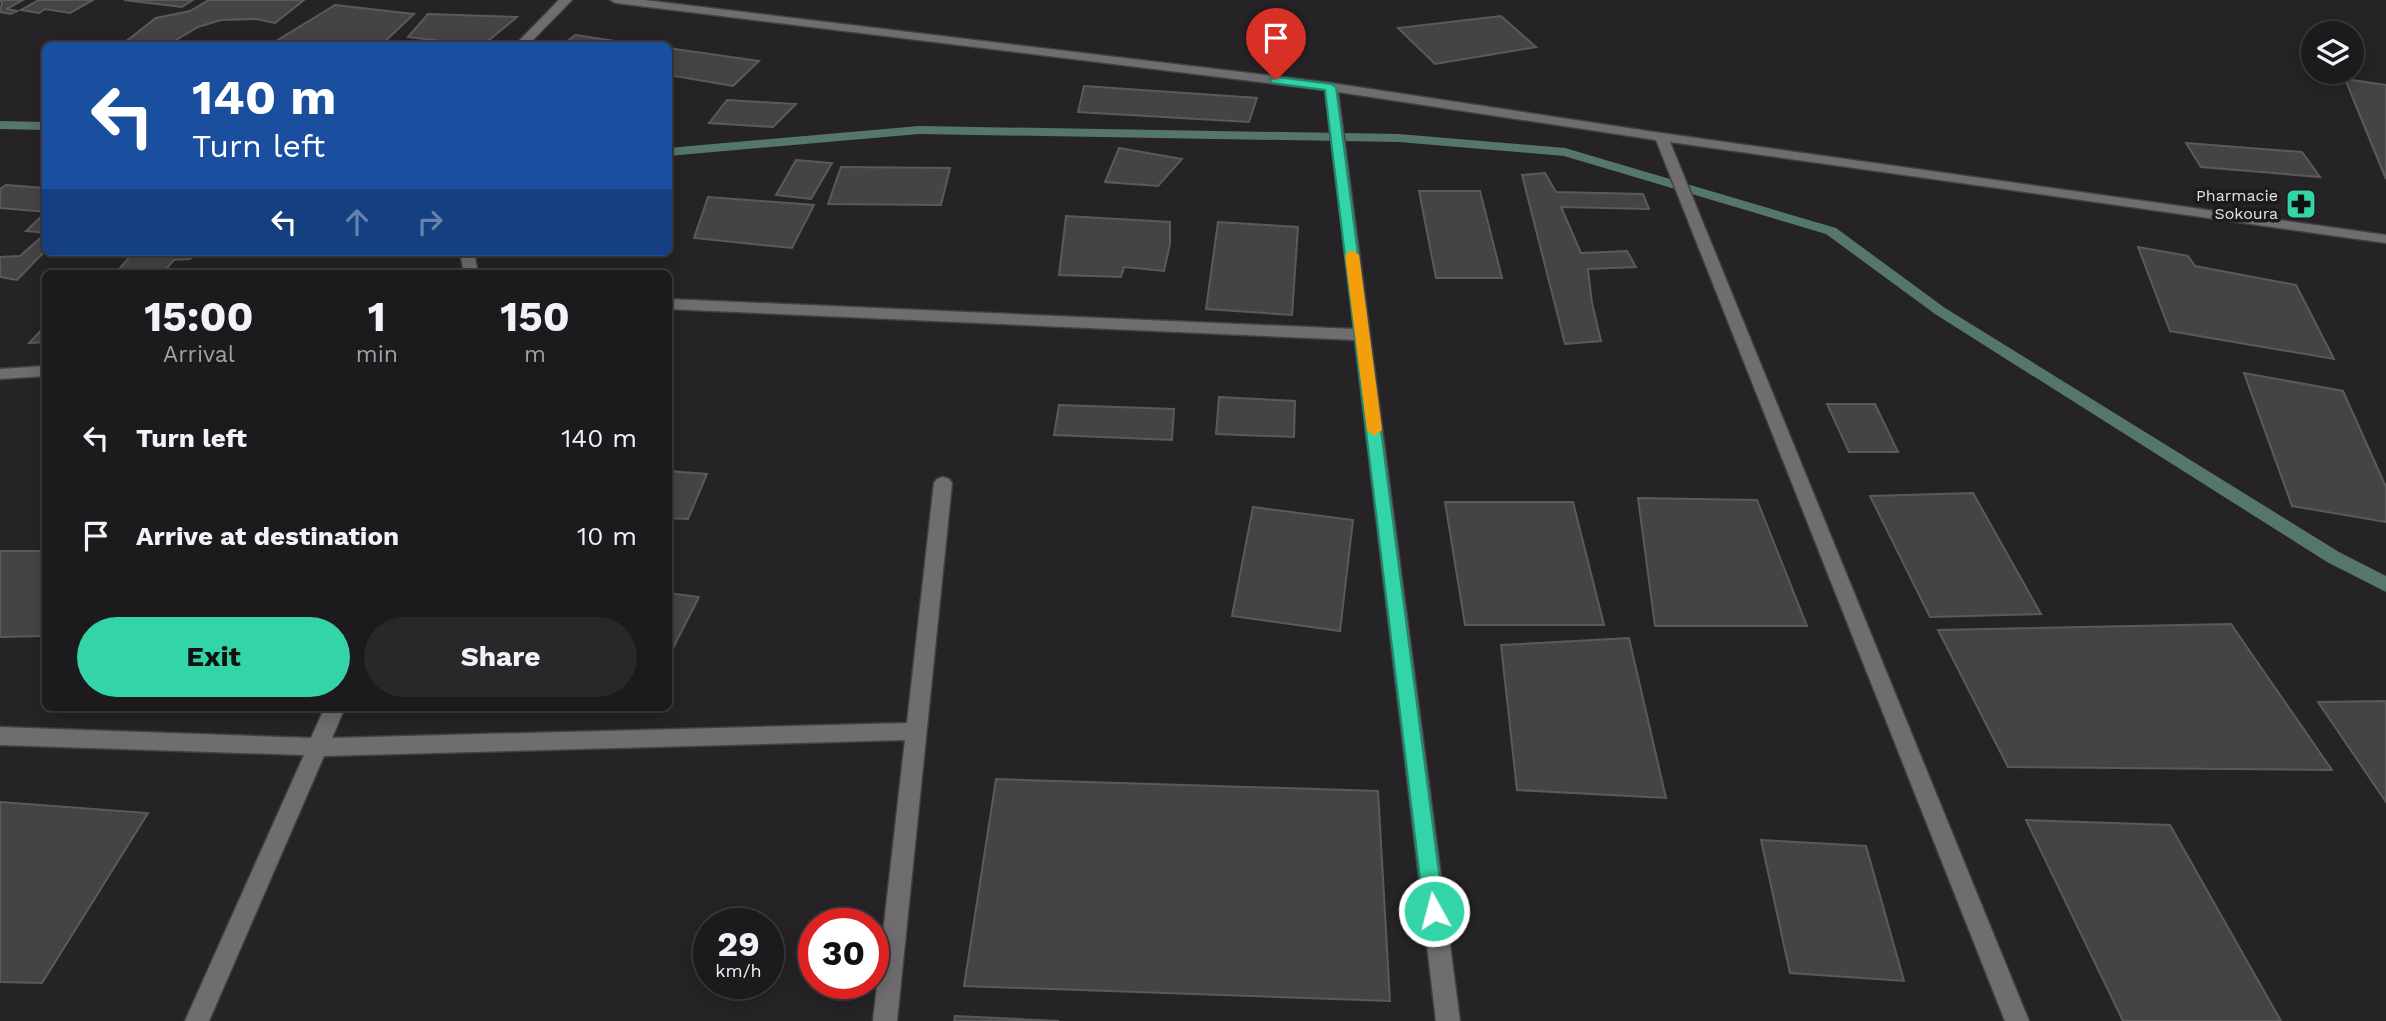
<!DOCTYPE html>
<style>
:root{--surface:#1c1a1d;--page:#29272a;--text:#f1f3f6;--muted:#a0a1a4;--line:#3a383b;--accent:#33d4a8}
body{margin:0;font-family:"Work Sans",sans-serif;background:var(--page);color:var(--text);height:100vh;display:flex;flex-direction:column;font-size:26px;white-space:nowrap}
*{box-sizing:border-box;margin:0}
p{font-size:23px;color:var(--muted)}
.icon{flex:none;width:38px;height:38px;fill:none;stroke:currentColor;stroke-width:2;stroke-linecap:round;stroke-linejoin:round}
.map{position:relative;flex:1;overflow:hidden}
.details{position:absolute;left:42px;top:270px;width:630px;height:441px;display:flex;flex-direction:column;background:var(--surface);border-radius:10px;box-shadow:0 4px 18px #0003,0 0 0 2px var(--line)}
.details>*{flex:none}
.hud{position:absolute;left:42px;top:42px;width:630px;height:214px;border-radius:10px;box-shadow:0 4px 18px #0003,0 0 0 2px var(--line);background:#1a4fa0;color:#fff;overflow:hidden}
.controls{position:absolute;left:2301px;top:21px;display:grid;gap:14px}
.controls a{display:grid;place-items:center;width:63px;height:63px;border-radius:50%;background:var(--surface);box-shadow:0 4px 18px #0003,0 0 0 2px var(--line);font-size:35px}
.speed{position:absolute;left:693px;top:908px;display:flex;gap:14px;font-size:35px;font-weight:700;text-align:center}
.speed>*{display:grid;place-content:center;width:91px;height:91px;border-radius:50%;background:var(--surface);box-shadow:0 4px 18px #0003,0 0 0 2px var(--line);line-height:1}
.speed small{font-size:18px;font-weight:400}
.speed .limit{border:10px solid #d22;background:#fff;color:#111}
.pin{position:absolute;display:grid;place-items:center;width:60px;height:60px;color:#fff;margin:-72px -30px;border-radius:50% 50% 50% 0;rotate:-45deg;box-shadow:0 0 7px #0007}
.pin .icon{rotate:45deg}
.me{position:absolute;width:77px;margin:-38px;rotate:353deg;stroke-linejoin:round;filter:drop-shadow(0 0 5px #0008)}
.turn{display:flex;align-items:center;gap:24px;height:147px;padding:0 35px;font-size:32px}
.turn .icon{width:91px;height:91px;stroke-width:2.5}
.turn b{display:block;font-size:49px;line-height:60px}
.lanes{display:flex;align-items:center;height:66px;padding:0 35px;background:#0003;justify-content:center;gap:35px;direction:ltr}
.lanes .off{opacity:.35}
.eta{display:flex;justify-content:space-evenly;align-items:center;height:119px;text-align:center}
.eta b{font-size:42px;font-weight:700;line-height:49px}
.action{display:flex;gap:14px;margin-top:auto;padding:14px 35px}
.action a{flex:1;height:80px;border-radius:42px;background:var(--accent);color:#111;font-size:28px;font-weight:700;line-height:80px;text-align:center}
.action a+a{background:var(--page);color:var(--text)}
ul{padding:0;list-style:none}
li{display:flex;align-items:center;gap:21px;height:98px;padding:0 35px}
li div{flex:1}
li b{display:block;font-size:26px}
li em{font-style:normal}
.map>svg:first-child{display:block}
</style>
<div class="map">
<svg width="2386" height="1021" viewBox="0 0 2386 1021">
<rect width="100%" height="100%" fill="#262327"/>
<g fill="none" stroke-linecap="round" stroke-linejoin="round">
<!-- stream -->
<g fill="#54766c" fill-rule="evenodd">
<polygon points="0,121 46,122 46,130 0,129"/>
<polygon points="919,126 1399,134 1565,148 1836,228 1945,308 2339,552 2386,576 2386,592 2327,562 1935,314 1826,234 1564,156 1399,142 919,134 668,156 668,148"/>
</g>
</g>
<!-- building -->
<g fill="#464347" stroke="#5c595d" stroke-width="2">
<polygon points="0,0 23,0 7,9 17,11 11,14 0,12 2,3"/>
<polygon points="39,0 93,0 70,13 45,9 39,13 21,10"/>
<polygon points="124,0 193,0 182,7"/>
<polygon points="209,0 304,0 275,23 256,19 221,20 198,27 166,46 120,46 156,18 190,11"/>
<polygon points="335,5 414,14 380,46 268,46"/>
<polygon points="428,14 517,17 482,46 408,37"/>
<polygon points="1501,16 1536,47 1435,64 1398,28"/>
<polygon points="575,35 649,46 561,46"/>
<polygon points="668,48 759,61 733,86 668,75"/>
<polygon points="2345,79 2386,85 2386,179"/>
<polygon points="1084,86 1257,98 1249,122 1078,112"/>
<polygon points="727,100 796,104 773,127 709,123"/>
<polygon points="2186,143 2302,152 2320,177 2201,167"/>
<polygon points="1119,148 1182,159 1158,186 1105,182"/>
<polygon points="796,160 832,163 811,199 776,195"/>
<polygon points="841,167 950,168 941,205 828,204"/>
<polygon points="1545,173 1556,192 1643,194 1649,209 1561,207 1581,253 1627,251 1636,267 1588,269 1592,303 1601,341 1565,344 1522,175"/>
<polygon points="6,185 46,188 46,212 0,208 0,189"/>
<polygon points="1419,191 1480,191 1502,278 1436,278"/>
<polygon points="708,197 814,205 792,248 694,238"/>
<polygon points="46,212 46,233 26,231"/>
<polygon points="1066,216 1170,222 1170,244 1164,271 1124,267 1121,277 1059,275"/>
<polygon points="1218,222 1298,227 1292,315 1206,309"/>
<polygon points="46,233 46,250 17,280 0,277 0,257 20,256"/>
<polygon points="2138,247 2188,256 2195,266 2296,285 2334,359 2170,331"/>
<polygon points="134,252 196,252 190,259 174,260 166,269 119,269"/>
<polygon points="46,325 46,342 29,343"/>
<polygon points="2244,373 2343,391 2386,487 2386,522 2292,506"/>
<polygon points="1219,397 1295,401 1294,437 1216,434"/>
<polygon points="1827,404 1875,404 1898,452 1849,452"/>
<polygon points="1059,405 1174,409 1172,440 1054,435"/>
<polygon points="668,471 707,474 688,519 668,518"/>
<polygon points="1973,493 2041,614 1930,617 1870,496"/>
<polygon points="1638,498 1757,500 1807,626 1655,626"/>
<polygon points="1445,502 1573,502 1604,625 1465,625"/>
<polygon points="1253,507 1353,520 1340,631 1232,616"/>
<polygon points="0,551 46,551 46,636 0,637"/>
<polygon points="668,593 699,597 668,658"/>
<polygon points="2231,624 2332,770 2008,767 1938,630"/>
<polygon points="1629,638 1666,798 1517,790 1501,645"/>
<polygon points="2386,701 2386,802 2318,702"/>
<polygon points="996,779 1378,791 1390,1001 964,986"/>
<polygon points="0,802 148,813 42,983 0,982"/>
<polygon points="2026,820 2170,825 2281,1021 2123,1021"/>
<polygon points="1761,840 1866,846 1904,981 1790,973"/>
<polygon points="955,1016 1059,1021 954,1021"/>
</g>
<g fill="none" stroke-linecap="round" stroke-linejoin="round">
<!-- minor casing -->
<g stroke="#424043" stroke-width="3">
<g id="minor">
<polygon points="559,0 572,0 527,46 514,46"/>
<polygon points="610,0 644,0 1331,83 1661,133 2386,235 2386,243 1670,142 2029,1021 2005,1021 1656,140 1338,92 1460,1021 1436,1021 1355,340 668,309 668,299 1354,329 1325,90 616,3"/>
<polygon points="460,252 474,252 478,273 464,273"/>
<polygon points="46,366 46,376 0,379 0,369"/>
<polygon points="943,477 949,479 952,483 897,1021 873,1021 905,740 324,756 209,1021 185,1021 304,755 0,745 0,727 311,738 325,707 345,707 332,738 907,723 934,483 937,479"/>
</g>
</g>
<!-- minor -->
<use href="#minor" fill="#706d71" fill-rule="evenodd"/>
</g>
<!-- route -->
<polygon fill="#33d4a8" stroke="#218a6d" stroke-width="2" points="1276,77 1331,84 1336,87 1444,911 1441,918 1434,921 1427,918 1424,911 1325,90 1272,83 1270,80"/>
<!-- slow -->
<polygon fill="#f59e0b" points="1352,250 1359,255 1382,430 1374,436 1367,430 1345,255"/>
<!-- icons -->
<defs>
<g id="pharmacy-square" transform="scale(1.575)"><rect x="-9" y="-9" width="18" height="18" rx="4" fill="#33d4a8" stroke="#1d1a1d"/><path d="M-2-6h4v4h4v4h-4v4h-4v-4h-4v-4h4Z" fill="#111"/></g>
</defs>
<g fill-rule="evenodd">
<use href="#pharmacy-square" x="2301" y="204"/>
</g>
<g text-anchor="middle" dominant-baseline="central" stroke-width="7" stroke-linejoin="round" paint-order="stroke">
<!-- far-poi labels -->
<g font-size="16" fill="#e4e2e5" stroke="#1d1a1d" text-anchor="end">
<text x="2278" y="195">Pharmacie<tspan x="2278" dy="18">Sokoura</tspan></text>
</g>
</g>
</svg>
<div class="controls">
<a><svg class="icon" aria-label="layers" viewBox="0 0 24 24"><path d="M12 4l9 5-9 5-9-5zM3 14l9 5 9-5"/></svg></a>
</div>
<div class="speed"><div>29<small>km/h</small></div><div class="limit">30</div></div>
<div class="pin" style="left:1276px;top:80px;background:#d93025"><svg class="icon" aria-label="arrive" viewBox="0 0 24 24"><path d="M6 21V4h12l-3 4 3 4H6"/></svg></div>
<svg class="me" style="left:1434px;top:911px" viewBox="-20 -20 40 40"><circle r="17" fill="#33d4a8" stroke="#fff" stroke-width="3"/><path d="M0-11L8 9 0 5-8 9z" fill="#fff"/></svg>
<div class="hud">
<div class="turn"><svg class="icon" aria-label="left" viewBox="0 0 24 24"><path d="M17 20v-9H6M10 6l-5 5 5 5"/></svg><div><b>140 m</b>Turn left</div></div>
<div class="lanes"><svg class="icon" aria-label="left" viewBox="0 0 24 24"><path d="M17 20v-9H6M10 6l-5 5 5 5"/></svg><svg class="icon off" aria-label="ahead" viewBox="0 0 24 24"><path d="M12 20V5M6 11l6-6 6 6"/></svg><svg class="icon off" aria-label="right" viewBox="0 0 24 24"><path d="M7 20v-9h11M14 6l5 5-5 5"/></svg></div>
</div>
<section class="details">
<div class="eta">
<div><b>15:00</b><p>Arrival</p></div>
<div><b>1</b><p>min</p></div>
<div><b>150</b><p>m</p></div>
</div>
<ul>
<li><svg class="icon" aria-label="left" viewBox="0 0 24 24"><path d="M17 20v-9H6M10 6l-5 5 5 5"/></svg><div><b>Turn left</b></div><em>140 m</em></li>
<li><svg class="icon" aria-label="arrive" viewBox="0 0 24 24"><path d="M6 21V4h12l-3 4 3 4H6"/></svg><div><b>Arrive at destination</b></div><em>10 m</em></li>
</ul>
<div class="action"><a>Exit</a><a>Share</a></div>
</section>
</div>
